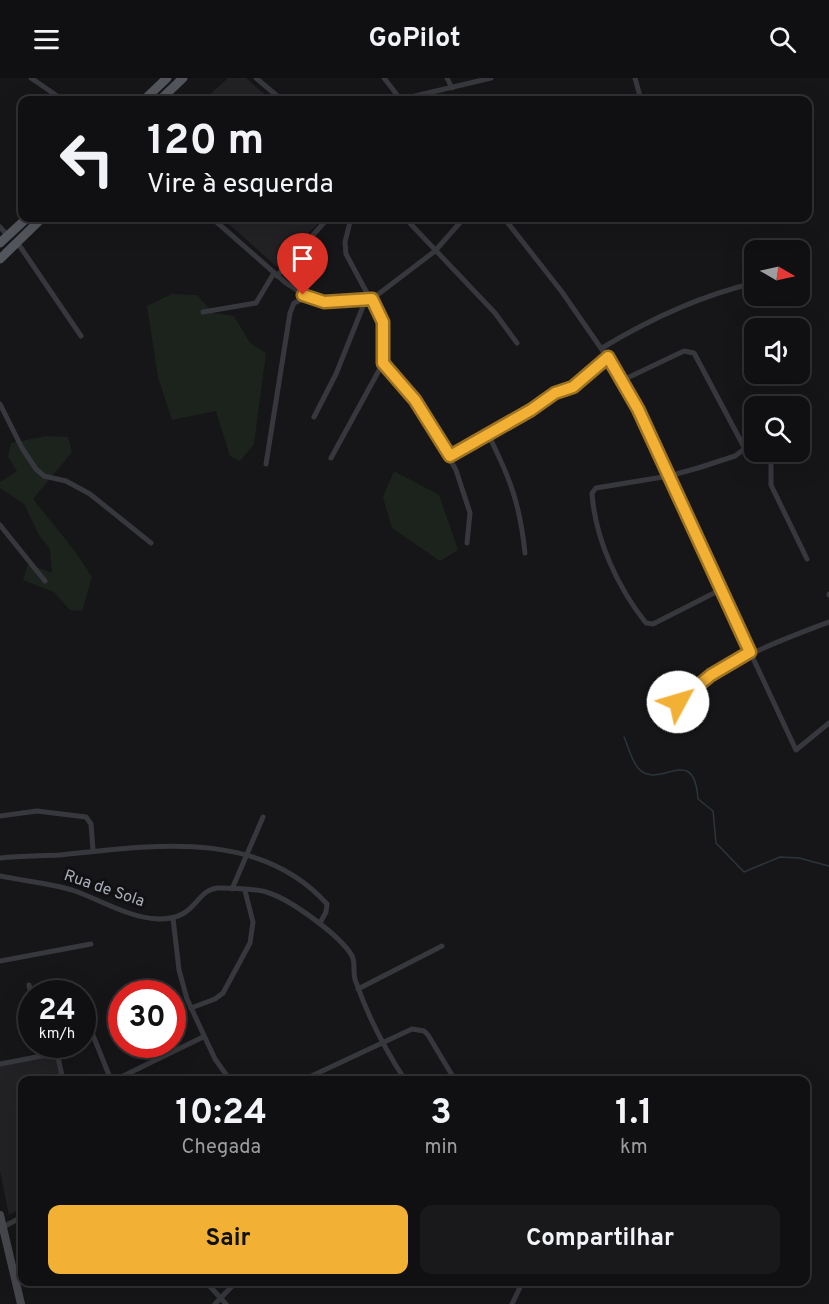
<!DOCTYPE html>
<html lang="pt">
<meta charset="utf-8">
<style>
:root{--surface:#101012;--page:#19191b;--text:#f1f3f6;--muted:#9c9d9f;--line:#303032;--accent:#f2b134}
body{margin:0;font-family:Overpass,sans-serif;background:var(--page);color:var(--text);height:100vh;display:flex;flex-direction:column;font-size:22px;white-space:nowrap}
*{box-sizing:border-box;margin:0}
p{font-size:20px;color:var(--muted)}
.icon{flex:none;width:33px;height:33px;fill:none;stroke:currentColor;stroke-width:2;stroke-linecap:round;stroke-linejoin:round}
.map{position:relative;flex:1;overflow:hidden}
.drawer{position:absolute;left:18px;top:998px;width:792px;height:210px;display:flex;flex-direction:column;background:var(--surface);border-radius:12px;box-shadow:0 6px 24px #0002,0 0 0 2px var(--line)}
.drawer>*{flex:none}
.top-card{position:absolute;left:18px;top:18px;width:794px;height:126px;border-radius:12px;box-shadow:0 6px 24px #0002,0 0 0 2px var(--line);background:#101012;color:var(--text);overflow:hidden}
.needle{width:39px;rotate:99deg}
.tools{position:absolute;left:744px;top:162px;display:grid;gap:12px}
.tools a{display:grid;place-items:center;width:66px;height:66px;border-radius:12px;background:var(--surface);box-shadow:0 6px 24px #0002,0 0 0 2px var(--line);font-size:30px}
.speed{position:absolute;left:18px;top:902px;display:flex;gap:12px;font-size:30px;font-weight:700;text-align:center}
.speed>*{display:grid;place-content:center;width:78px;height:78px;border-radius:50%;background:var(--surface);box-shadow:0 6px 24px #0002,0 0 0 2px var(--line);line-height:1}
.speed small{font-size:15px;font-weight:400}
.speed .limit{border:9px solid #d22;background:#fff;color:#111}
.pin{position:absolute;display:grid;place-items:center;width:51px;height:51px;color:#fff;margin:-62px -26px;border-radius:50% 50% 50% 0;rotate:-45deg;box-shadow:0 0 6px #0007}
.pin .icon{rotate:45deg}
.me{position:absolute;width:66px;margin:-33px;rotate:51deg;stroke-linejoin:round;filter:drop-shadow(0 0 4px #0008)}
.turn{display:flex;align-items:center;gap:21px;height:126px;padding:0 30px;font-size:27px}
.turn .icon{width:78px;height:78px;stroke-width:2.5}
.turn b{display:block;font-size:42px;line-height:51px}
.eta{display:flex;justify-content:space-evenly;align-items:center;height:102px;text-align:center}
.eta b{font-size:36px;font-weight:700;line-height:42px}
.primary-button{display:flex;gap:12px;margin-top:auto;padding:12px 30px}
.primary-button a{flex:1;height:69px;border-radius:12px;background:var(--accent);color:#111;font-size:24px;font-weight:700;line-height:69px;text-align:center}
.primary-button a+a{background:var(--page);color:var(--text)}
header{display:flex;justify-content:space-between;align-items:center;height:78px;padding:0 30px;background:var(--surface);font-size:27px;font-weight:700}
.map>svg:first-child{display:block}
</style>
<header><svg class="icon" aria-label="menu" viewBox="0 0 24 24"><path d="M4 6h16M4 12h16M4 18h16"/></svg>GoPilot<svg class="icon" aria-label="search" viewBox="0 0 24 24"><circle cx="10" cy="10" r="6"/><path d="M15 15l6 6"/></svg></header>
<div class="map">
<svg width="829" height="1226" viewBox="0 0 829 1226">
<rect width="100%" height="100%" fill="#161618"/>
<!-- built -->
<g fill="#222225">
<polygon points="228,0 246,0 271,22 204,22"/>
<polygon points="222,140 323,140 277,189"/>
<polygon points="56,978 61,1002 22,1002 22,1130 9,1137 0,1093 0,987"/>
</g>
<!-- green -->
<g fill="#1c231d">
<polygon points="172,216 197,217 213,235 234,238 250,265 266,275 254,366 240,383 230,378 216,333 172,342 158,299 147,228"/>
<polygon points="47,358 68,359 72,374 33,421 74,472 92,499 82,533 70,532 54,514 23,502 28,486 52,495 50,471 39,457 24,426 0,410 0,404 17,393 8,379 11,365"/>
<polygon points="394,393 439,417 458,472 440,483 392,450 383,419"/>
</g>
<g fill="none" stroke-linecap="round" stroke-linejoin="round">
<!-- stream -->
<path stroke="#2c353c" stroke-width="1.5" d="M624,659C628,668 632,683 638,690C659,714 694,663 698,721L713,733L716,765L744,794L780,779L799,780L829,788"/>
<!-- street -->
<g stroke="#37383d" stroke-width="5">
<polyline points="31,0 63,22"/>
<polyline points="256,0 282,22"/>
<polyline points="384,0 401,22"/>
<polyline points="447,0 452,10"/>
<polyline points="635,0 641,22"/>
<polyline points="398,22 491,0"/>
<polyline points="212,140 286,205 307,219 324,224 372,221 435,173 464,140"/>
<polyline points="351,140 345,164 346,176 382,243 381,277 385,289 424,335 456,392 470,435 467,465"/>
<polyline points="405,140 495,235 517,265"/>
<polyline points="504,140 562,214 623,302 796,672 829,645"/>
<polyline points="0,149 8,158"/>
<polyline points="17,164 81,258"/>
<polyline points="277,198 328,140"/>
<polyline points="203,234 256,225 274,195"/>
<path d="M602,270C650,241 699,218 754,205"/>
<polyline points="623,302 684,273 694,275 744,369"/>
<polyline points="0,326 22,370 36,391 44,398 66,403 90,416 151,465"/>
<polyline points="314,339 336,296 366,221"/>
<path d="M488,356C510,400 520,426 525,475"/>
<polyline points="771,374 771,407 807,481"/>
<polyline points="450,378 531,332 555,315 571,310 608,279"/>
<polyline points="331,380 383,285"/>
<polyline points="266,386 290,235 294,225 307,219"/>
<polyline points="0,447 45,503"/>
<path d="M720,512L653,546L646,545C618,510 595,461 592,415L596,410L669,398L698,390L735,378L754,364"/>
<polyline points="829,516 829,517"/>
<path d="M678,624C729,581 768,567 829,544"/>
<polyline points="0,738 37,733 86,739 91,746 93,772"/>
<path d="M0,780C20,778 40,778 59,777C149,768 258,749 327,826L326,834L320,845"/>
<path d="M0,798C24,803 48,805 72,812C99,821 129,840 158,841C199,842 194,810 220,810C230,810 260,811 269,815C291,822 341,858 352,878C356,885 352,896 356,904C368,939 385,971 405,1002"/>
<polyline points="232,811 263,739"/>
<polyline points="173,840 179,892 187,921 215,981 230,1002"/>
<polyline points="0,883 91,866"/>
<polyline points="29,907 32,920"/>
<polyline points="358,911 442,868"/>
<polyline points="82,930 111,1002"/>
<polyline points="191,930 215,921 223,915 250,865 253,844 245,813"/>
<polyline points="40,966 42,977"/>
<polyline points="0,986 57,975 63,1002"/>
<polyline points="115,1002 203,959"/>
<polyline points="303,1002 412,951 424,953 428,957 455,1002"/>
<polyline points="3,1149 22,1139"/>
<polyline points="205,1203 226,1226"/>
<polyline points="587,1203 595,1207 602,1203"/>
<polyline points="215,1226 237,1203"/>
<polyline points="512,1226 523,1203"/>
</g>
<!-- secondary -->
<polyline stroke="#45474d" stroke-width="8" points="0,1137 21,1226"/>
<!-- primary -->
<g stroke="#53555c" stroke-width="9">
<polyline points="144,22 167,0"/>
<polyline points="160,22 183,0"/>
<polyline points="0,165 27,140"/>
<polyline points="0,181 42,140"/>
</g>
</g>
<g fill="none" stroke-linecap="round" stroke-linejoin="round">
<!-- route casing -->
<g stroke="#9d7322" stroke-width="15">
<polyline id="route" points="303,217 324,224 372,221 383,244 383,285 415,322 450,378 531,332 555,315 573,309 608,279 638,331 750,574 711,597 678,624"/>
</g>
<!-- route -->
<use href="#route" stroke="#f2b134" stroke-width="10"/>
</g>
<g text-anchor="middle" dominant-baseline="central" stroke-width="6" stroke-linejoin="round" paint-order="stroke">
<!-- street labels -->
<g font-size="16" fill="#a8adb8" stroke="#111113">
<text transform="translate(104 811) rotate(19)">Rua de Sola</text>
</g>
</g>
</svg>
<div class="tools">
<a><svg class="needle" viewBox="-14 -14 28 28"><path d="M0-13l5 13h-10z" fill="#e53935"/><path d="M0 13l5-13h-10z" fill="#9c9d9f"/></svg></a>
<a><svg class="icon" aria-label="sound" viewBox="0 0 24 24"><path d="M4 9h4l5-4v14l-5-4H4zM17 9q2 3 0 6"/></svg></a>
<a><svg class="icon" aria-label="search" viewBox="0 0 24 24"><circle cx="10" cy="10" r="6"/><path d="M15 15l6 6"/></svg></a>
</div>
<div class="speed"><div>24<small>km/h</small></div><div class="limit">30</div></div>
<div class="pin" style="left:303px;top:217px;background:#d93025"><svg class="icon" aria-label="arrive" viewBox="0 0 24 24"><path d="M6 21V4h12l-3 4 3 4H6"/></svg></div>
<svg class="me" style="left:678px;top:624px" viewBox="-20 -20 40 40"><circle r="19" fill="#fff"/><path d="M0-13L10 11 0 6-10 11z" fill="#f2b134"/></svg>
<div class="top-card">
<div class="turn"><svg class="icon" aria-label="left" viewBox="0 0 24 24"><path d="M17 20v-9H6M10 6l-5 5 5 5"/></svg><div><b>120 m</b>Vire à esquerda</div></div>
</div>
<section class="drawer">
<div class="eta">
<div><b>10:24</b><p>Chegada</p></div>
<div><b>3</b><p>min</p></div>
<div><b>1.1</b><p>km</p></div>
</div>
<div class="primary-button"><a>Sair</a><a>Compartilhar</a></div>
</section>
</div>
